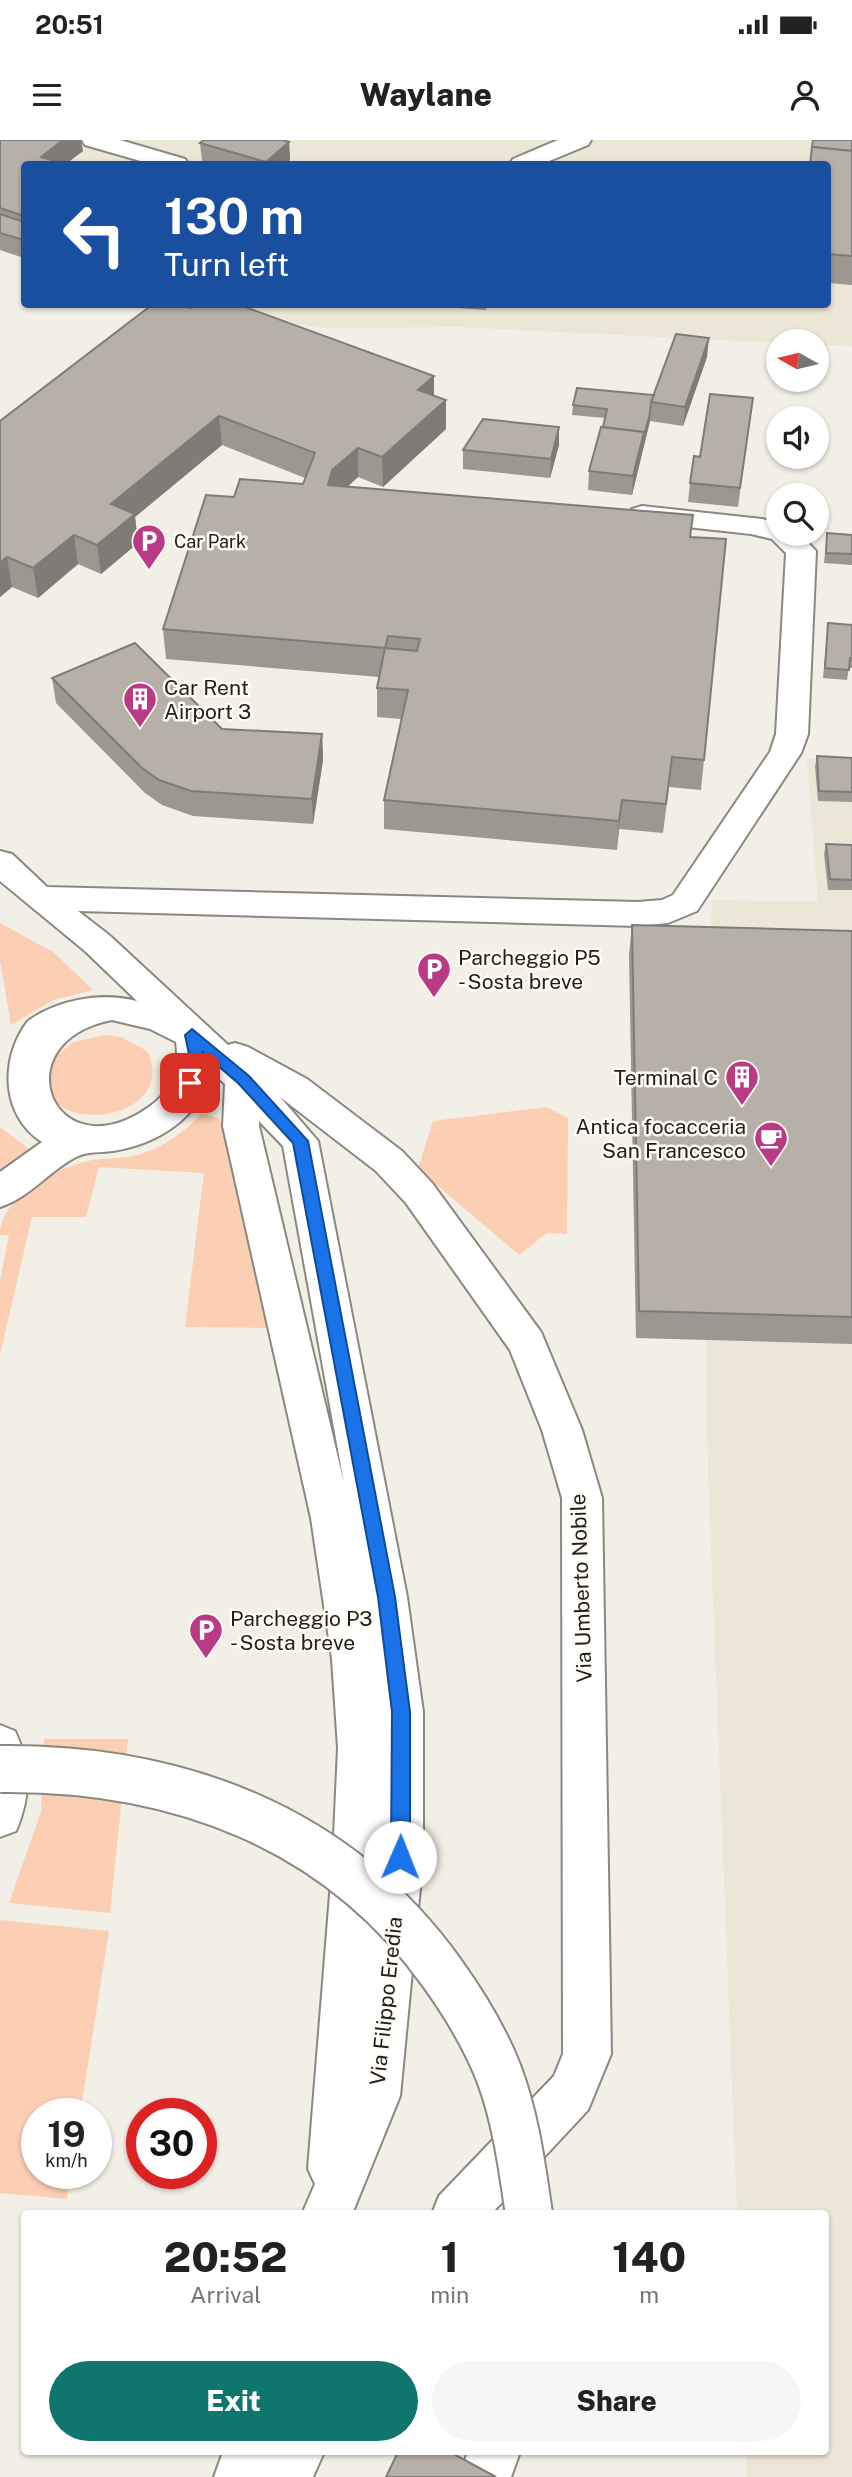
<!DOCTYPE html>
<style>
:root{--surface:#fff;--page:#f6f6f6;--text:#222;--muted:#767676;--accent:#0f766e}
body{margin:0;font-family:"Public Sans",sans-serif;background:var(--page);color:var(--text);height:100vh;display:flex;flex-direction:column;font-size:26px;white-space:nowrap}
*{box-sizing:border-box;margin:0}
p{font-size:23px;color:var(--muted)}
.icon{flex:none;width:38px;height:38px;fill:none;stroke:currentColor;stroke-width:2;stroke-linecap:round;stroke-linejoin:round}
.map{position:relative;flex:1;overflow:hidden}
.drawer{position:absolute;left:21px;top:2070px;width:808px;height:245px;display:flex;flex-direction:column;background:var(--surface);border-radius:7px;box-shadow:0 2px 5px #0004}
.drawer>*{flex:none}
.hud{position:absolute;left:21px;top:21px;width:810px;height:147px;border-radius:7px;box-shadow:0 2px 5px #0004;background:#1a4fa0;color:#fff;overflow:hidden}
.needle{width:46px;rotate:278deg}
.buttons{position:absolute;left:766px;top:189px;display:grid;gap:14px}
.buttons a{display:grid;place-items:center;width:63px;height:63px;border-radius:50%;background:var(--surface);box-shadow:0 2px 5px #0004;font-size:35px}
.speed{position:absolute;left:21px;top:1958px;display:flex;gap:14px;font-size:35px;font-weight:700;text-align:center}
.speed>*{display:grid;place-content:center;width:91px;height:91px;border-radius:50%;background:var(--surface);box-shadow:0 2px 5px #0004;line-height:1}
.speed small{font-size:18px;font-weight:400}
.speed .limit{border:10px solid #d22;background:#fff;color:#111}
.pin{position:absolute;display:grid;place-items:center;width:60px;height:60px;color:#fff;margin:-30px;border-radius:14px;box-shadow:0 4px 10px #0006}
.me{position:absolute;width:77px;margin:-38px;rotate:1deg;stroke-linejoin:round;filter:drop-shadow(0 0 5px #0008)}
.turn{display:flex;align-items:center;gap:24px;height:147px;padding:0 28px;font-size:32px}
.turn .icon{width:91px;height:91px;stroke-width:2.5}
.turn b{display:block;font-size:49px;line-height:60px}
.eta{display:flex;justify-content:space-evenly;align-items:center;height:119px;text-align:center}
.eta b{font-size:42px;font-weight:800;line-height:49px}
.button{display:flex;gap:14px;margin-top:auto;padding:14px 28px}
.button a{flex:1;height:80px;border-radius:42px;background:var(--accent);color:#fff;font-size:28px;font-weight:800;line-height:80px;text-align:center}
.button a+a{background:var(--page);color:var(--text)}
.status{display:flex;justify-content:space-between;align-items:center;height:49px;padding:0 35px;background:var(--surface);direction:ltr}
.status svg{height:19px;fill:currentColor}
header{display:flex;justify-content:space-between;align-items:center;height:91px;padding:0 28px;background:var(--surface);font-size:32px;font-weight:800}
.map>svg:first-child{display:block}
</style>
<div class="status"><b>20:51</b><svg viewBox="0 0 49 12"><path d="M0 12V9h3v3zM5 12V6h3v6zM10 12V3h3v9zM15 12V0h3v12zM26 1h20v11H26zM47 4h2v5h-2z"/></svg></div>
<header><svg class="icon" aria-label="menu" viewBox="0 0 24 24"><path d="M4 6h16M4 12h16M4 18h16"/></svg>Waylane<svg class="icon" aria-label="person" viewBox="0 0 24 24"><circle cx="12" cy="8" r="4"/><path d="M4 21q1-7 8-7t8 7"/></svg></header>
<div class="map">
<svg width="852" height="2337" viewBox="0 0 852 2337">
<rect width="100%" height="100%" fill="#f2efe6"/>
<!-- built -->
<g fill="#ebe6d5">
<polygon points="0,0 852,0 852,206 817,205 817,201 779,203 460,187 323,188 169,165 828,164 828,24 24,24 24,118 0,110"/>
<polygon points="807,619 852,620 852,2337 747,2337 746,2312 826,2312 826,2074 737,2074 708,1330 706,1200 636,1198 629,814 710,816 712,760 818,762"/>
</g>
<!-- green -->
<g fill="#fcceb4">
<polygon points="0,783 53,812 93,850 53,860 11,885 0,820"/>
<path d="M105,895L121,897L147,911C179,975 63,997 48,949C46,941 49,930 50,922L73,902Z"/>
<polygon points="546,967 568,978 567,1094 547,1093 519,1115 418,1029 433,981"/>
<path d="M201,974L219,978L227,996L270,1188L185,1187L204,1033L99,1027L86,1077H32L0,1215V1141L9,1095H0C0,1059 50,1033 80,1023C100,1016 123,1021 144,1013C166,1006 185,991 201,974Z"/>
<polygon points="0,987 29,1009 0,1032"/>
<polygon points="44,1599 128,1599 110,1773 9,1763 41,1672"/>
<polygon points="0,1780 109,1791 80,1974 37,1974 37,2034 71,2034 67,2059 0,2053"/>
</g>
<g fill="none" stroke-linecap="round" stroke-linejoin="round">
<!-- minor casing -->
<g stroke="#8b8880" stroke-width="4">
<g id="minor">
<polygon points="82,0 120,0 185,19 188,24 151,24 85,5"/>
<polygon points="558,0 591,0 588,5 542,24 510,24 513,19"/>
<path d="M642,366L762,379L779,383V394H800L816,411L808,594L801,613L697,771L668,783L638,786L78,771L109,795L228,905L235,903L248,907L307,939L402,1011L432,1043L541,1192L582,1290L602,1358L611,1914L588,1970L491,2074H432L439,2056L554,1936L563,1914L562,1358L542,1290L510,1210L406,1063L376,1031L280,957L318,1001L407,1457L423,1572V1717L400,1956L352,2074H302L315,2044L308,2029L333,1717L338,1608L332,1519L311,1378L223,986L225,944L211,931C200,978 158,1004 113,1011C99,1013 88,1011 76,1017C49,1031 29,1058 0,1067V1032L42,1002C0,975 0,917 28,881C58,859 102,852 137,861L85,811L0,741V711L12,714L47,747L638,762L662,760L673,755L770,612L776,594L786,413L772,399L751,394L632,381L628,375L632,369ZM112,880L150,889L176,902C180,929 172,951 149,967C53,1035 0,902 112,880ZM259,981L283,1006L344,1343L259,986Z"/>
<path d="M0,1585L15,1591C31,1625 31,1656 16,1691L0,1697Z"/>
<polygon points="223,2312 324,2312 313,2337 214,2337"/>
<polygon points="468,2312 520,2312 511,2337 459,2337"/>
</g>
</g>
<!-- minor -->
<use href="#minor" fill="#fff" fill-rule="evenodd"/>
<!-- minor-bridge casing -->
<g stroke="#8b8880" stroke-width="50" stroke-linecap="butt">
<path id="minor-bridge" d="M0,1629C176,1627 337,1686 442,1833C465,1865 485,1898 499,1934C516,1979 522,2027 529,2074"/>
</g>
<!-- minor-bridge -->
<use href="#minor-bridge" stroke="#fff" stroke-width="46"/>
</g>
<!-- wall -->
<g fill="#9d9791">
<polygon points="0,0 83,11 66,24 24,24 24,118 0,110"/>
<polygon points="852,0 852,145 828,143 828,24"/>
<polygon points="289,2 290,20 285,24 212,24 202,21 200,3"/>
<polygon points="153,164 188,164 187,167 434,236 434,256 446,260 446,289 383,347 358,337 347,347 691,397 704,620 701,650 669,647 663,693 619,689 617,710 384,689 384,660 401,579 377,577 377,548 379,537 166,519 163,489 234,357 303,344 305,338 222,305 135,377 138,403 101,434 78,424 38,458 12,447 0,457 0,281"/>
<polygon points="398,164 487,164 486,170"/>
<polygon points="707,217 683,286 650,281 632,355 588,350 589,331 605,278 572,275 573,265 654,255"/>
<polygon points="753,258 738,367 688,362 690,343 700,317"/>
<polygon points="559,287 559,305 550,338 463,329 463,310"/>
<polygon points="827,393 852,395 852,425 824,423"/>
<polygon points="828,483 852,485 852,528 849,528 847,540 823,538"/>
<polygon points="52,538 222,589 322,594 323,620 313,684 193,676 162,665 145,653 56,563"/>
<polygon points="817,616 852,618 852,662 818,661 815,627"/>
<polygon points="826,704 852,705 852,750 828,750 824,714"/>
<polygon points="632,785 852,791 852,1204 636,1198 629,814"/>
</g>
<!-- shaded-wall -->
<g fill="#7f7b76">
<polygon points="63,0 81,0 83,11 65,24 41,17"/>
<polygon points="289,2 290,20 285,24 266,24 266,22"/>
<polygon points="709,198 707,217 683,286 685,267"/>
<polygon points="434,236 434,265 418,250"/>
<polygon points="446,260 446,289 383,347 382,317"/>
<polygon points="650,273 650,281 632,355 633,336 644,292"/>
<polygon points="219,276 222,305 135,377 138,403 101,434 97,405 111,364"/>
<polygon points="559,287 559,305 550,338 551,319"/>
<polygon points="358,308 358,337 333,360 328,345 332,330"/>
<polygon points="74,395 78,424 38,458 33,428"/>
<polygon points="7,417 12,447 0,457 0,423"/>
<polygon points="322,594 323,620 313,684 312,659"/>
<polygon points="622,660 619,689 617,710 619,681"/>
</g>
<!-- building -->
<g fill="#b6b0a9" stroke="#7f7b76" stroke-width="2" fill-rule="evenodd">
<polygon points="0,0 63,0 41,17 66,24 24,24 24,76 0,68"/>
<polygon points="204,0 282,0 289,2 266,22 200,3"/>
<polygon points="813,0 852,0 852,11 812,7"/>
<polygon points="812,7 852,11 852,116 828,114 828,24 810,24"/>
<polygon points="0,74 24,82 24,100 0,93"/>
<path d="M153,164H181L190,168L195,164H237L434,236L418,250L446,260L382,317L358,308L332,330L328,345L693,375L690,397L726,399L704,620L672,617L666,664L622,660L619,681L384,660L408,550L377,548L385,508L163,489L206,355L234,357L240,339L303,344L315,313L219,276L111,364L135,374L97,405L74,395L33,428L7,417L0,423V281ZM388,496L420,499L417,511L385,508Z"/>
<polygon points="676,194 709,198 685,267 651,262"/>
<polygon points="577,248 654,255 651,262 650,273 643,300 644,292 603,287 607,269 573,265"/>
<polygon points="710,254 753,258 740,348 690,343 694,316 700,317"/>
<polygon points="483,279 559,287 551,319 463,310"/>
<polygon points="601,287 644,292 633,336 589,331"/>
<polygon points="827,393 852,395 852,414 826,413"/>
<polygon points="828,483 852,485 852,518 850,518 849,530 825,528"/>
<polygon points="135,503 222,589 322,594 312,659 191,651 159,640 142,628 52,538"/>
<polygon points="817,616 852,618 852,652 819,651"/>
<polygon points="826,704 852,705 852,740 830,739"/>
<polygon points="632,785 852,791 852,1177 639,1171"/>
<polygon points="398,2312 450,2312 496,2337 386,2337"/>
</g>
<!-- route -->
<path fill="#1a73e8" stroke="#114b97" stroke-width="2" d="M192,889L249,936L308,1001L395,1457L410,1572V1717L407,1723L400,1726L394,1723L391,1717L392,1572L378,1457L293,1003L238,943L203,913C205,923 201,944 190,948L185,947L183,943L190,919L185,895Z"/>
<!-- icons -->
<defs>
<g id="parking-pin" transform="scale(1.75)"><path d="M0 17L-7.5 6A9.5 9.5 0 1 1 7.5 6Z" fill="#b93a85" stroke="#fffcf5"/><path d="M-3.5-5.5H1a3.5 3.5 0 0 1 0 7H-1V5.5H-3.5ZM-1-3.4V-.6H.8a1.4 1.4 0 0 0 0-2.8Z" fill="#fff"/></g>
<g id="building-pin" transform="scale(1.75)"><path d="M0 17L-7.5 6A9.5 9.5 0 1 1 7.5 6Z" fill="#b93a85" stroke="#fffcf5"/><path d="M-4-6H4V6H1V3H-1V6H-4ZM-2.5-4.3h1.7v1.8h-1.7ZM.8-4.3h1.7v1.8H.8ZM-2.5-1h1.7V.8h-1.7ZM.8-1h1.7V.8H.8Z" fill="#fff"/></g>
<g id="cafe-pin" transform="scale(1.75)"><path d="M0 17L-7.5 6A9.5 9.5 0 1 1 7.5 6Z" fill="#b93a85" stroke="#fffcf5"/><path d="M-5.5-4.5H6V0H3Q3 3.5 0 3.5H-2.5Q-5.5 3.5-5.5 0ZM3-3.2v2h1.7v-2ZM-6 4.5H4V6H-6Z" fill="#fff"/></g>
</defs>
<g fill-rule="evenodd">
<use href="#parking-pin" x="149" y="401"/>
<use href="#building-pin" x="140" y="559"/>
<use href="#parking-pin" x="434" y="829"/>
<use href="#building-pin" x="742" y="937"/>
<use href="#cafe-pin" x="771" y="998"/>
<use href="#parking-pin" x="206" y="1490"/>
</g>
<g text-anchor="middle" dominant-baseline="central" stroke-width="5" stroke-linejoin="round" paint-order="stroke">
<!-- far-poi labels -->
<g font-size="18" fill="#21201c" stroke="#fffcf5" text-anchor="start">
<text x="174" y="401">Car Park</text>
</g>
<!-- poi labels -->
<g font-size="21" fill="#21201c" stroke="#fffcf5" text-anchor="start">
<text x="164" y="547">Car Rent<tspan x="164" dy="24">Airport 3</tspan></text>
<text x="458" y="817">Parcheggio P5<tspan x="458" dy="24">- Sosta breve</tspan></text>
<text x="718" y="937" text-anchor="end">Terminal C</text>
<text x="746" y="986" text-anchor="end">Antica focacceria<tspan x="746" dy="24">San Francesco</tspan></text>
<text x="230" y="1478">Parcheggio P3<tspan x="230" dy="24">- Sosta breve</tspan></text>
</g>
<!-- street labels -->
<g font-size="21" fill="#21201c" stroke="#fffcf5">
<text transform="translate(581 1448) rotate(-92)">Via Umberto Nobile</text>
<text transform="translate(386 1861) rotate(-84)">Via Filippo Eredia</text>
</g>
</g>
</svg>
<div class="buttons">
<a><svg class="needle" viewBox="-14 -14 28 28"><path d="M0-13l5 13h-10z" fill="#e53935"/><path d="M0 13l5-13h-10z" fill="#767676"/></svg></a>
<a><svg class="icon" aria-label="sound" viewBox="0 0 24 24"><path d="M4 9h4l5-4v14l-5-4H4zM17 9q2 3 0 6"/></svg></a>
<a><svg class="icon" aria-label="search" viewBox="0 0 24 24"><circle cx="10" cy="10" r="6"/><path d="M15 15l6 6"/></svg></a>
</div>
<div class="speed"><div>19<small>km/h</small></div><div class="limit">30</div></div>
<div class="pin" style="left:190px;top:943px;background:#d93025"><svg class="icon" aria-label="arrive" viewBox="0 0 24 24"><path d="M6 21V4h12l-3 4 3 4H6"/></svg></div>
<svg class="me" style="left:400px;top:1717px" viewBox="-20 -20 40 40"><circle r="19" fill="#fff"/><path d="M0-13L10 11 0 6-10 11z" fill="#1a73e8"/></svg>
<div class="hud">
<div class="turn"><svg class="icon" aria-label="left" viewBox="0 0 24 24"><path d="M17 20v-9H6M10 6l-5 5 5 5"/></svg><div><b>130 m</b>Turn left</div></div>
</div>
<section class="drawer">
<div class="eta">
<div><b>20:52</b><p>Arrival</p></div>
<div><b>1</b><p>min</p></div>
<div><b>140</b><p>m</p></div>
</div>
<div class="button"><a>Exit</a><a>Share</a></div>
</section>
</div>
